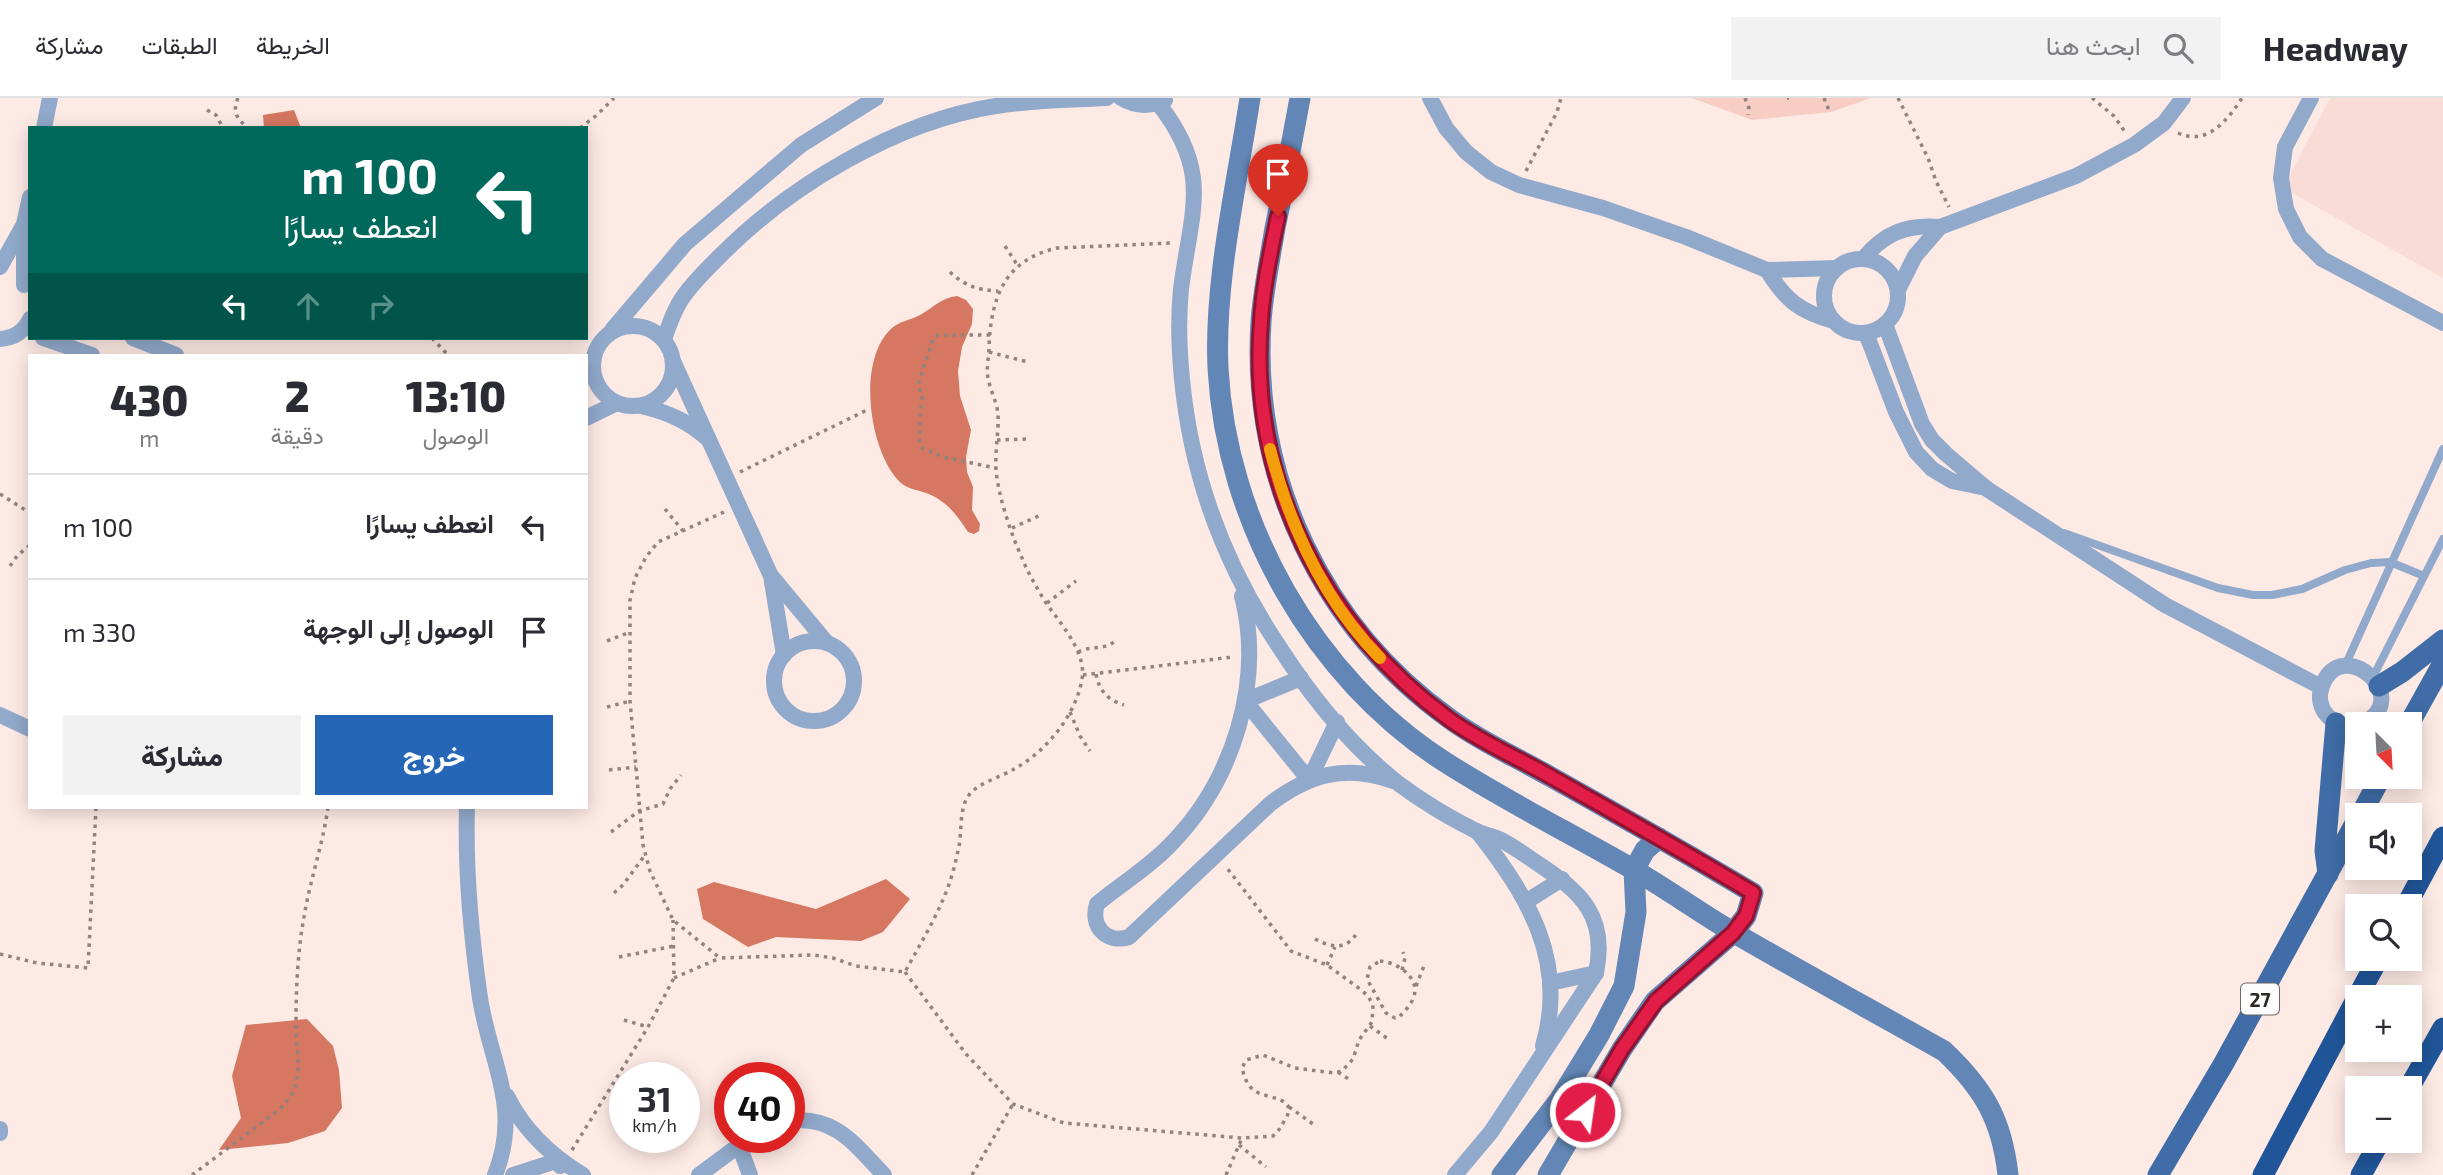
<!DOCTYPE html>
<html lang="ar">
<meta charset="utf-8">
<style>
:root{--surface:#fff;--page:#f2f2f3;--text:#2b2b33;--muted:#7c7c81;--line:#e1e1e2;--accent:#2566b7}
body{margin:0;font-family:"Exo 2",Vazirmatn,sans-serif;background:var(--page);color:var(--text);direction:rtl;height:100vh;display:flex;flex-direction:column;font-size:26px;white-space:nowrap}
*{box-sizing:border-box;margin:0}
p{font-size:23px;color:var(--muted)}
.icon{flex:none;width:38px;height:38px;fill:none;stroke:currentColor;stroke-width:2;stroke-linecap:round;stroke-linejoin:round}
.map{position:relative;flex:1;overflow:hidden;direction:ltr}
.panel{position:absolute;left:28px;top:256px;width:560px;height:455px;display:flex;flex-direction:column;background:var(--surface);border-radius:0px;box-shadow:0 4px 18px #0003;direction:rtl}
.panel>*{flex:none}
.banner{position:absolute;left:28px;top:28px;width:560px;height:214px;border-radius:0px;box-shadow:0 4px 18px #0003;direction:rtl;background:#00695c;color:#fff;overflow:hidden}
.needle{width:46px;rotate:156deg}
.buttons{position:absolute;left:2345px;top:614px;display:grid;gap:14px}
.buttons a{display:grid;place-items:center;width:77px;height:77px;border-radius:0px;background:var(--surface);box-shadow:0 4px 18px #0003;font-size:35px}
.speed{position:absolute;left:609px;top:964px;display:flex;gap:14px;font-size:35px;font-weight:700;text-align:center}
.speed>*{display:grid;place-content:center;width:91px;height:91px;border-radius:50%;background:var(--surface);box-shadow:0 4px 18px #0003;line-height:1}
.speed small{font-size:18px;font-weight:400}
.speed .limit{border:10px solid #d22;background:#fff;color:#111}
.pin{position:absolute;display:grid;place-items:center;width:60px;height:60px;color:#fff;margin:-72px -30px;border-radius:50% 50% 50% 0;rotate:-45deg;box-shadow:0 0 7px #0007}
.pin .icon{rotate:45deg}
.me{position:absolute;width:77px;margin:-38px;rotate:30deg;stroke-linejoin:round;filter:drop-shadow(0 0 5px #0008)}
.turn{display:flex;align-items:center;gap:24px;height:147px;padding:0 35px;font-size:32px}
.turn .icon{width:91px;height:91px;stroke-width:2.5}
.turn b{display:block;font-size:49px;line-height:60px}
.lanes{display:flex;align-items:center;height:66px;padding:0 35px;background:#0003;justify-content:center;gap:35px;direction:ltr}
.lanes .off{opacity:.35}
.eta{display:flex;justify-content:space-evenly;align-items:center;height:119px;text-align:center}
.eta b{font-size:42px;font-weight:800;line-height:49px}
.cta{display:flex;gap:14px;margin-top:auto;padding:14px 35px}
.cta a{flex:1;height:80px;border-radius:0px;background:var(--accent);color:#fff;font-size:28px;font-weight:800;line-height:80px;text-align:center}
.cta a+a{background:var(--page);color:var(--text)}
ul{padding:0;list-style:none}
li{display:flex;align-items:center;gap:21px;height:105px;padding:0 35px;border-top:2px solid var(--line)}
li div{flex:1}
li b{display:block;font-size:26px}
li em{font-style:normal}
header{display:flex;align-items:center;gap:42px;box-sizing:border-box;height:98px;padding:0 35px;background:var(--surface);border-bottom:2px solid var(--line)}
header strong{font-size:33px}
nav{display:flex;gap:38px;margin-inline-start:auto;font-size:24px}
.search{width:490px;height:63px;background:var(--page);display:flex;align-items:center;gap:18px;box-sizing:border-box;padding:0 24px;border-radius:0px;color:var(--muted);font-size:26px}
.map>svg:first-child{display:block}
</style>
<header>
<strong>Headway</strong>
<div class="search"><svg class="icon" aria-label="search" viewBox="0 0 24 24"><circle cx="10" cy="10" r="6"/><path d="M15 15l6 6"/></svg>ابحث هنا</div>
<nav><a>الخريطة</a><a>الطبقات</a><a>مشاركة</a></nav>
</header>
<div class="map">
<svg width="2443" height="1077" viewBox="0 0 2443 1077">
<rect width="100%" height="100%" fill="#feeae5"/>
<!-- built -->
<polygon fill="#f9dcd5" points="2330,0 2443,0 2443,180 2283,90"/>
<!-- green -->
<polygon fill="#f8cdc3" points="1692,0 1871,0 1831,14 1752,22"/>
<!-- water -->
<g fill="#d57761">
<polygon points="294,12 301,30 264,30 263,17"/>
<path d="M957,198L966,202L973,211L972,226L962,249L958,273L960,298L971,332L966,359L967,374L973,389L972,412L980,426L979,433L974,436L968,434C957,417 946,402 926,395C915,391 905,391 897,381C869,349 857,263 891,231C899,223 911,222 920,217C934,209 941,200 957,198Z"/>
<polygon points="886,781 910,801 883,834 861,843 776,839 748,849 703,821 697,791 714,784 816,811"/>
<polygon points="307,921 333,948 339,972 342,1010 325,1033 288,1045 219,1052 241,1020 232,978 246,927"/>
</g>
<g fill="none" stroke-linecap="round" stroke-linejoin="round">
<!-- path -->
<g stroke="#918380" stroke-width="3.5" stroke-dasharray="3.5 5" stroke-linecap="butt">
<path d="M238,0C232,14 237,21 248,30"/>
<polyline points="1745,0 1749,10 1748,17"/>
<polyline points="1787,0 1789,0"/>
<polyline points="1824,0 1830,15"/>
<polyline points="1898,0 1928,60 1936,83 1949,109"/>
<polyline points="2092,0 2114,18 2125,34"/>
<polyline points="207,12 216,17 223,30"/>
<polyline points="580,30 597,17 614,0"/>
<path d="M2178,35C2207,48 2227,23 2242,0"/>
<polyline points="1526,73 1557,14 1561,0"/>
<polyline points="1005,148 1018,168"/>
<path d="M950,174C965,188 978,192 998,193"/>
<polyline points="990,237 938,237 933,241 918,287 922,297 919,340 922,350 943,359 996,370"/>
<polyline points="432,240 448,257"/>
<polyline points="989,254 1028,264"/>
<polyline points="997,342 1027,341"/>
<polyline points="740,374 867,312"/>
<polyline points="0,396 30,415"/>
<polyline points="665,411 683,433"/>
<path d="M724,414L658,444L646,459L635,480L630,502V603L643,747L650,773L673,822L720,860L813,857L833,860L856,868L905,874C920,846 937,819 948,789C953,776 956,762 959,748C962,733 959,710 969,697C978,685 1001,679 1014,671C1046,654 1076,617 1082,581C1087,553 1058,523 1044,502C1036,488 1028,475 1022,460C1011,436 997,395 996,369C995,351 999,333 998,316C997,304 990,292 988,280C986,270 989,259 989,249C991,200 1004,162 1057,150L1172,145"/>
<polyline points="1012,430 1043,416"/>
<polyline points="10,468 17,458 30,447"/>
<polyline points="1047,505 1076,483"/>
<polyline points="607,543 630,534"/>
<path d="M1078,554C1091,547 1105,553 1116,542"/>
<path d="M1096,576C1099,592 1107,602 1124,607"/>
<polyline points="1083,577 1233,559"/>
<polyline points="607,609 630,603"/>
<polyline points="1070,614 1080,638 1090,653"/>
<polyline points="609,672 636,669"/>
<polyline points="611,734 639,713 663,706 670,691 681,677"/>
<polyline points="614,795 623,787 645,757"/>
<path d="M1315,841C1332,850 1347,853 1358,833"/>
<polyline points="0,856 37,865 88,870 96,709"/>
<polyline points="619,859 674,848"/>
<path d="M1380,863C1398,864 1422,881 1413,901C1410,908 1404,914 1399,919L1395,920L1386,915L1367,881L1370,869Z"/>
<polyline points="1327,867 1335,849"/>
<polyline points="1402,872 1405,860 1403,854"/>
<path d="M905,874L966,956L1013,1006L1064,1025L1242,1040L1273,1038C1279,1033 1282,1027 1286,1020C1298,999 1267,1001 1255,993C1247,988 1244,978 1242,970L1246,962L1263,957L1295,970L1334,975L1342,973L1353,961L1359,942L1372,924L1373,907L1368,898L1360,891L1327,867L1291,853L1227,770"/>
<polyline points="674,880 720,860"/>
<polyline points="1416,888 1424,868"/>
<polyline points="624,922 648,929"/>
<polyline points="1370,928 1388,941"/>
<polyline points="1338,974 1350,982"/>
<polyline points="1289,1009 1313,1026"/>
<polyline points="1239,1047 1266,1069"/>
<polyline points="572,1052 648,929 674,880 673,822"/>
<path d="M192,1077L279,1012C308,985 295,958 296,922C296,891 298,850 304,819C310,782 323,746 328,709"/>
<polyline points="972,1077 1013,1006"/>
<polyline points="1226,1077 1242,1040"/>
</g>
<!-- lane -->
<g stroke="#91a9ca" stroke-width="8">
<polyline points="2064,435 2218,490 2253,497 2272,497 2302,491 2345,472 2371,465 2390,464 2424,478"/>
<polyline points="2345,568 2443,351"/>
<polyline points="2373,579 2443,441"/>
</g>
<!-- street -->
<g stroke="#91a9ca" stroke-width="16">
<path d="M1121,0C1136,9 1150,9 1165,2"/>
<polyline points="1430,0 1446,30 1466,54 1491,74 1519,87 1603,110 1686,139 1767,172 1837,170"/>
<polyline points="2311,0 2285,49 2281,80 2286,111 2300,139 2322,161 2443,225"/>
<path d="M1158,5C1213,75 1191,112 1181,191C1178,220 1179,251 1182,281C1191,377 1224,466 1278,547C1310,597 1352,649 1399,686C1422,703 1450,720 1476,733C1484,737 1493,738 1501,742C1513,748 1525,757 1537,765C1581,794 1608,818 1596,875L1491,1034L1455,1077"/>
<polyline points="44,30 50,0"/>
<path d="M1863,161C1884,135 1907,126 1940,129"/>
<circle cx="1861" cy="198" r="37"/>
<polyline points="0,169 23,128"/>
<path d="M1767,172C1785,202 1800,214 1834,223"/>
<polyline points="24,187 24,126 30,99"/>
<polyline points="1898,192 1915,158 1940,129 2076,78 2134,47 2164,25 2183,0"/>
<polyline points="1885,226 1922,326 1932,342 1946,356 1987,391 2165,507 2321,589"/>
<circle cx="633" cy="268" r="40"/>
<polyline points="612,232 685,146 801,47 876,0"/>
<polyline points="1866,235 1896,314 1916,354 1932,371 1952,383 1986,390"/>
<polyline points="43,240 92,257"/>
<polyline points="133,240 176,257"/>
<path d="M0,241C14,240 24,234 30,221"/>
<path d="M664,241C669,228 673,214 681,202C691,186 706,172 720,158C789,88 897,23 996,8C1032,2 1071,2 1107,0"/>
<polyline points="673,263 771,478 784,557"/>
<path d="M641,308C667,314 688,323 708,341"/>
<polyline points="586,320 617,305"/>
<polyline points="773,480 827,545"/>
<path d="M1242,498C1264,584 1233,682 1172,745C1150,769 1122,785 1097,806C1090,828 1106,846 1129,839L1270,706C1309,676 1346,666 1393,683"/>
<circle cx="814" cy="583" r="40"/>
<polyline points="1301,580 1245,603 1309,682 1337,624"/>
<polyline points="0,617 30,631"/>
<path d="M2357,628C2335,631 2313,612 2322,588C2342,534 2417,602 2361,626"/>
<path d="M467,709C465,773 471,837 480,900C490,965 522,1009 495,1077"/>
<path d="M1477,733C1528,798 1568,863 1543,948"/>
<polyline points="1527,803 1562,781"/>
<polyline points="1550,885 1596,875"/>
<path d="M507,998C524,1033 550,1057 583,1077"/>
<path d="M789,1023C836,1017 856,1048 884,1077"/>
<polyline points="0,1031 0,1035"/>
<polyline points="739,1047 750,1077"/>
<polyline points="513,1077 559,1062 560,1068"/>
<polyline points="699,1077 749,1040"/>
</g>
<!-- secondary -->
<g stroke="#6286b6" stroke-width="21">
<path d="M1250,0C1237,86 1214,183 1218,270C1226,425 1314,580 1445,664C1504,702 1568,734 1629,769C1666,790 1700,815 1736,836C1805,876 1875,914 1944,953C1984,991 2002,1022 2008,1077"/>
<path d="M1300,0C1292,43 1284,87 1275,130C1270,161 1263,193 1261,224C1251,381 1323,530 1450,621C1481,644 1518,660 1551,679C1619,717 1686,755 1753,795L1746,818L1733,835L1655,903L1622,951L1548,1077"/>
<polyline points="1502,1077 1560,1001 1599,937 1624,888 1636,814 1634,772 1645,752 1659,740"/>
</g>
<!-- primary -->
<g stroke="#406da7" stroke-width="21">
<polyline points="2379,588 2402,574 2443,542"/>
<polyline points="2409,626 2443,565"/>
<polyline points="2360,718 2381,679"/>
<polyline points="2328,776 2325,753 2336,625"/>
<polyline points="2158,1077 2224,965 2357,722"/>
</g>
<!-- highway -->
<g stroke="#205699" stroke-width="21">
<polyline points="2406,808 2443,739"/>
<polyline points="2357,900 2378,861"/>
<polyline points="2409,990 2443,930"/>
<polyline points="2263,1077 2357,900"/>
<polyline points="2361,1077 2380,1043"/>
</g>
</g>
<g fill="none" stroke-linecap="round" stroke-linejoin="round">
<!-- route casing -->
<g stroke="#92132f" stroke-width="18">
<path id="route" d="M1278,118C1271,153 1263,188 1261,223C1248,380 1324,530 1449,621C1479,643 1514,658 1546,676C1615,715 1685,754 1753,795L1746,818L1733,835L1656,903L1622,951L1585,1014"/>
</g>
<!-- route -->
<use href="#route" stroke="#e11d48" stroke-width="12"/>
<!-- slow -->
<path stroke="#f59e0b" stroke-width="12" d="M1270,351C1290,429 1323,502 1380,560"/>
</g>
<g text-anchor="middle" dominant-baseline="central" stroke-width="5" stroke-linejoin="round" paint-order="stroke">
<!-- shield labels -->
<rect fill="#fcfcfc" stroke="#6b6665" stroke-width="2" x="2241" y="885.5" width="38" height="31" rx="5"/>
<g font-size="19" font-weight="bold" fill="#2d2624">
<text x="2260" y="901">27</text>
</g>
</g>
</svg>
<div class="buttons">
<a><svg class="needle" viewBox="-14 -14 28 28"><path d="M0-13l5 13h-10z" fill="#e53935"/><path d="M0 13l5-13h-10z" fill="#7c7c81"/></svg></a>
<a><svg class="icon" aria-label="sound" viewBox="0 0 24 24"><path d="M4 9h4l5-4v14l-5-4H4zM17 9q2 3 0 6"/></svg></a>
<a><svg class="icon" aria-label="search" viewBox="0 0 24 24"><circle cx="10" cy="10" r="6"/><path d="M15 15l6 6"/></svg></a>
<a>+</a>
<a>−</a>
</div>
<div class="speed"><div>31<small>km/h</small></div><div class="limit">40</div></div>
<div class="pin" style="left:1278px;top:118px;background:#d93025"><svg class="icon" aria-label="arrive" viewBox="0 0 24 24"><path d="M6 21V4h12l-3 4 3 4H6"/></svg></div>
<svg class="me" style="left:1585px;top:1014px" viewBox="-20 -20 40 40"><circle r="17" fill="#e11d48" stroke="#fff" stroke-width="3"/><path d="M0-11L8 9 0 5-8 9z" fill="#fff"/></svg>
<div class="banner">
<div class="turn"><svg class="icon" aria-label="left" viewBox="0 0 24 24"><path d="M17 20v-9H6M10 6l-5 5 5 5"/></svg><div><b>100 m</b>انعطف يسارًا</div></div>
<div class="lanes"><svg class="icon" aria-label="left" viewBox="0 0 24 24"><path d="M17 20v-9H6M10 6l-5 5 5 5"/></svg><svg class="icon off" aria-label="ahead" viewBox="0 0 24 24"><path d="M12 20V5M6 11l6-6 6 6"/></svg><svg class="icon off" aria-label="right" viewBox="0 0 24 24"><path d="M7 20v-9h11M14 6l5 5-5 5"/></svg></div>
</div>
<section class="panel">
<div class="eta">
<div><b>13:10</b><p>الوصول</p></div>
<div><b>2</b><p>دقيقة</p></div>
<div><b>430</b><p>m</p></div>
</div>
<ul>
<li><svg class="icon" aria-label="left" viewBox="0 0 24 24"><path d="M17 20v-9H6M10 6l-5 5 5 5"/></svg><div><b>انعطف يسارًا</b></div><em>100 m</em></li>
<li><svg class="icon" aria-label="arrive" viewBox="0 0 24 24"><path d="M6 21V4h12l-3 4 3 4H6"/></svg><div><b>الوصول إلى الوجهة</b></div><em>330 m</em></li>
</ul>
<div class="cta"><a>خروج</a><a>مشاركة</a></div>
</section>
</div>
